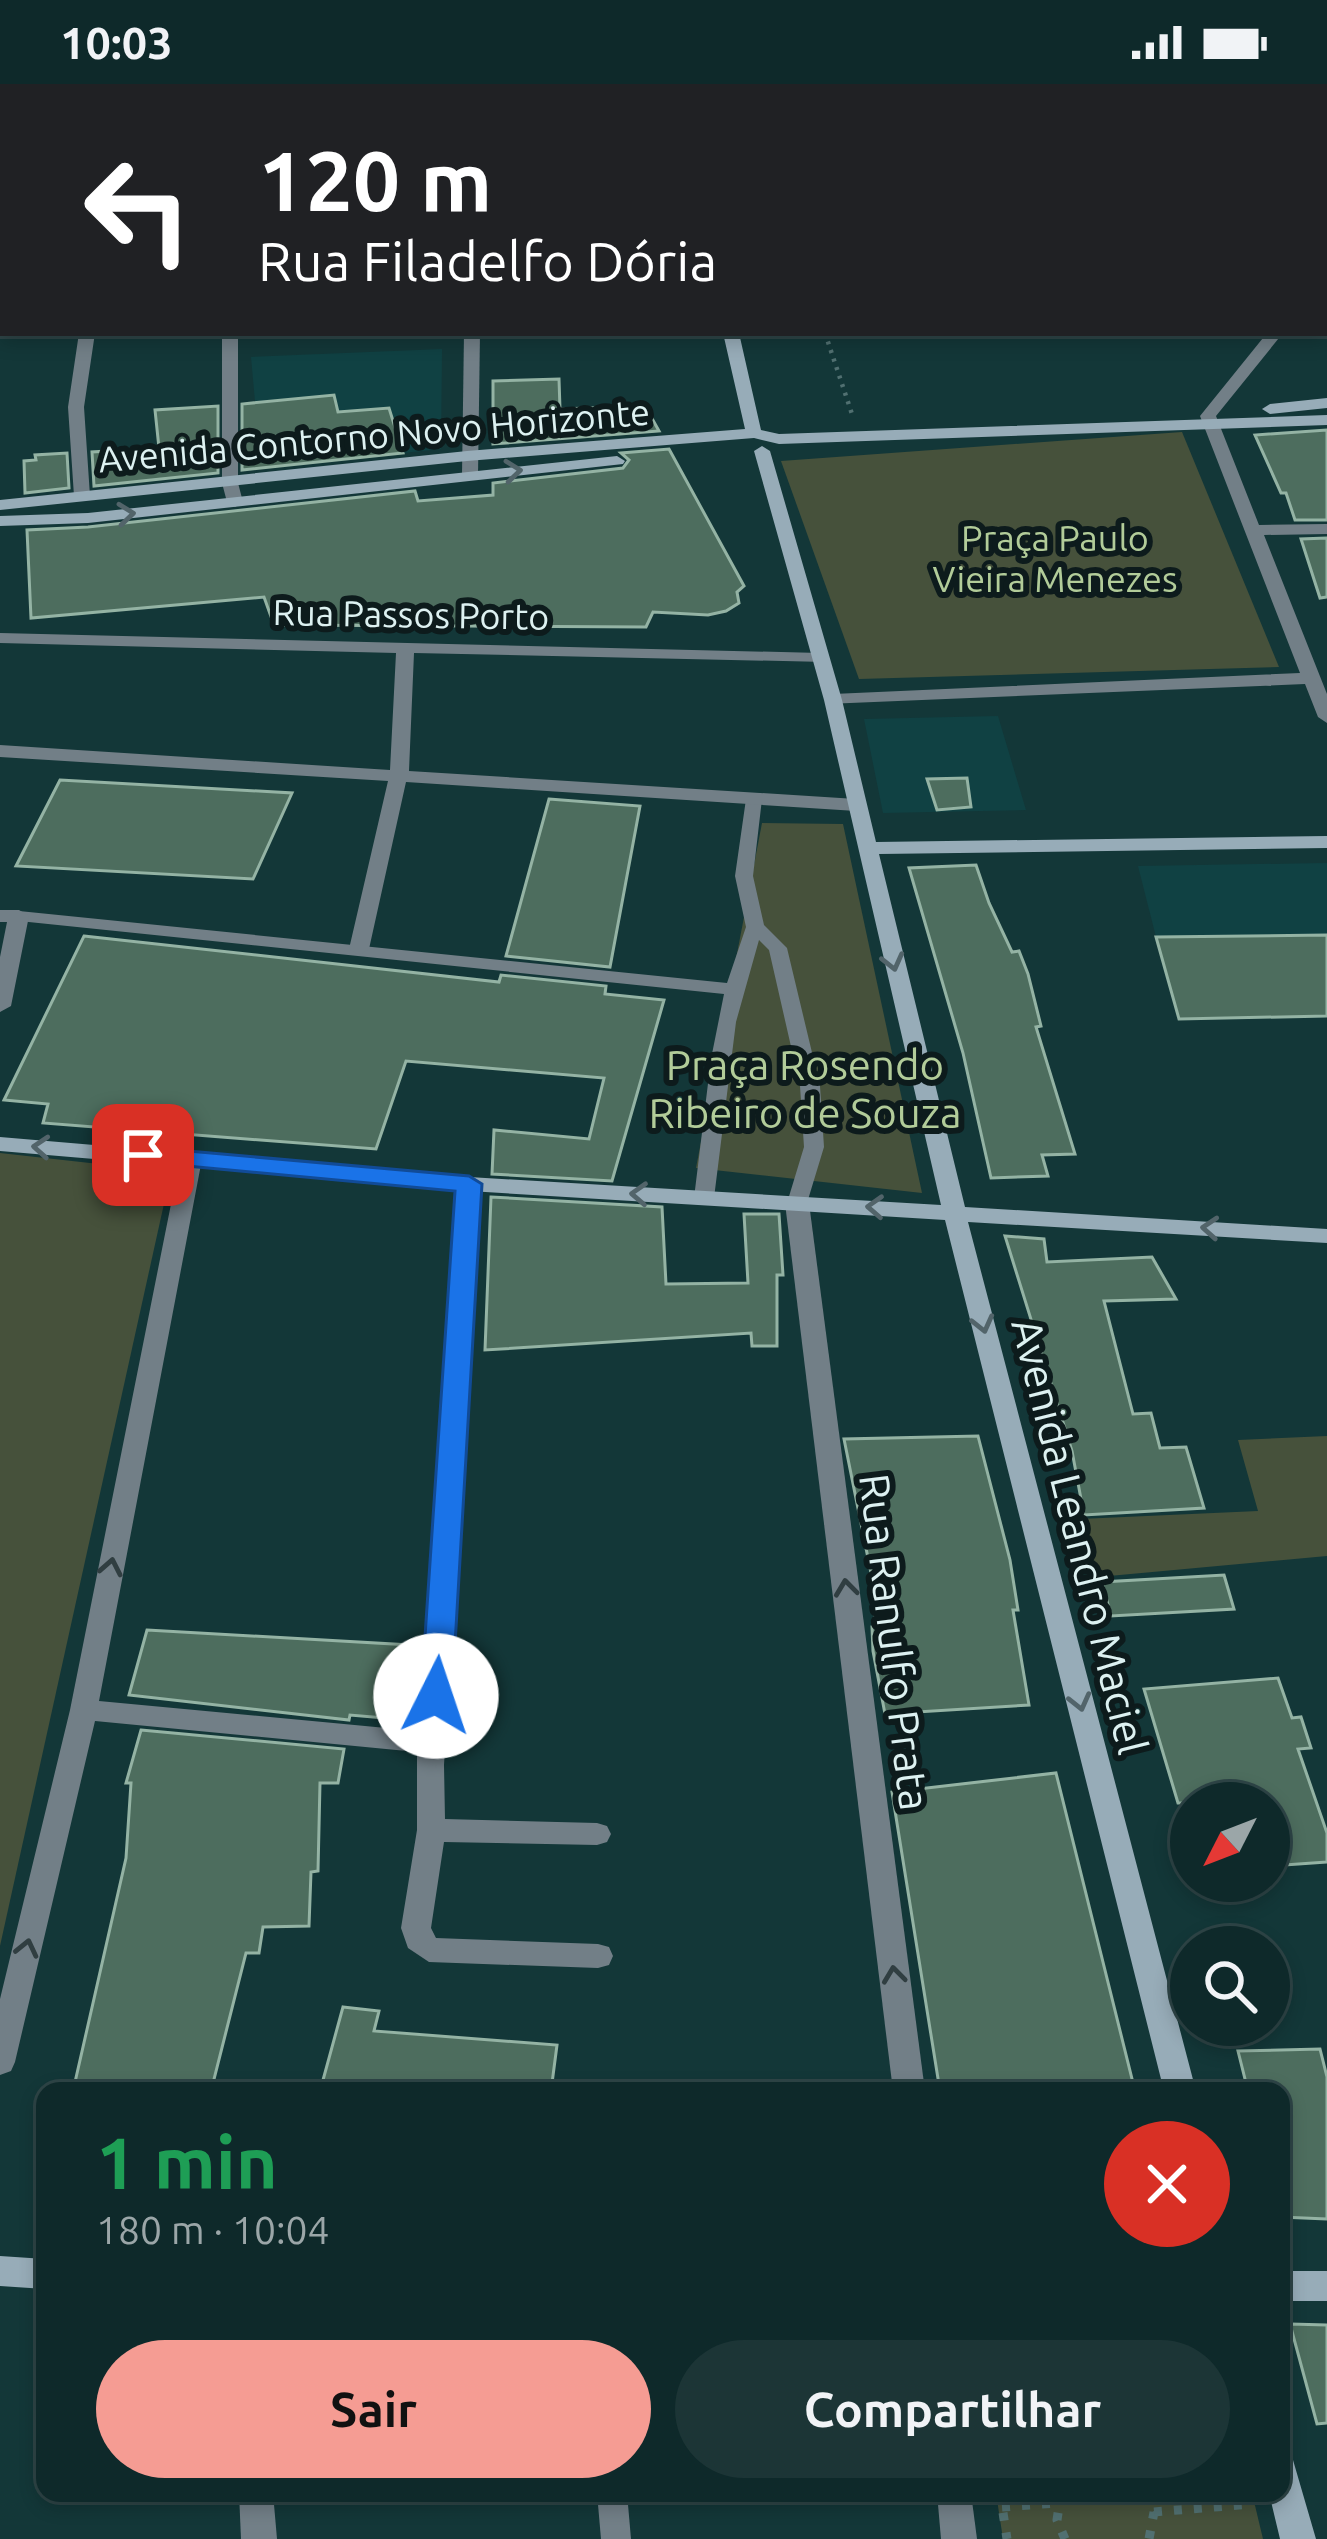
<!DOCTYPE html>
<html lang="pt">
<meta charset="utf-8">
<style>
:root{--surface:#0e292a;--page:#1c3536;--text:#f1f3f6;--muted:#9ba6a8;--line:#2e4547;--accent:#f59c93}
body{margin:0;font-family:Ubuntu,sans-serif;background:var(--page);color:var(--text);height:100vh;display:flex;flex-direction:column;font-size:45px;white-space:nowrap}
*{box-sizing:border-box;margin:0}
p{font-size:39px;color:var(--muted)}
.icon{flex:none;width:66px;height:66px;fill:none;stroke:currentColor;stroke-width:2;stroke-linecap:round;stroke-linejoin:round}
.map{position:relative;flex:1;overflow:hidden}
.details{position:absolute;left:36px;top:1998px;width:1254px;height:420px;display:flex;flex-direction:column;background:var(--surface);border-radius:24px;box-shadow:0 6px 18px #0003,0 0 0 3px var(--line)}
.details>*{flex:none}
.hud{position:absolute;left:0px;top:0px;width:1329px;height:252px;box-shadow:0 6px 18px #0003,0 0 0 3px var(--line);background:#202124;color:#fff;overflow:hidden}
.needle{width:78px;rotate:228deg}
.tools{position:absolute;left:1170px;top:1698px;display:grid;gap:24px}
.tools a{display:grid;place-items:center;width:120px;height:120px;border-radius:50%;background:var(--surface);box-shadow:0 6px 18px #0003,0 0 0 3px var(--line);font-size:60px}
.pin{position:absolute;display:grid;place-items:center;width:102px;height:102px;color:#fff;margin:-51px;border-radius:24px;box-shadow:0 6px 18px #0006}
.me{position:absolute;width:132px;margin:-66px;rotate:4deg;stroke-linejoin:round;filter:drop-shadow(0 0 9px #0008)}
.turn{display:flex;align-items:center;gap:42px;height:252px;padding:0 60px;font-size:54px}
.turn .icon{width:156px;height:156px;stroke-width:2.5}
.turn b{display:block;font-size:84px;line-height:102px}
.round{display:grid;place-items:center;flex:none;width:126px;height:126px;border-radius:63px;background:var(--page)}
.head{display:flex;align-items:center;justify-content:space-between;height:204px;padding:0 60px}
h1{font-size:72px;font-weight:700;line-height:90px;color:#1e9e55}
.cta{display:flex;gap:24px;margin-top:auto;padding:24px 60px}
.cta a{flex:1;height:138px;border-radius:72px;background:var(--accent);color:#111;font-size:48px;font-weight:700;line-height:138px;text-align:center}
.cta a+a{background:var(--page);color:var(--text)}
.status{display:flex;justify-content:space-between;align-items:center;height:84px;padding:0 60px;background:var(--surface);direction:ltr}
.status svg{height:33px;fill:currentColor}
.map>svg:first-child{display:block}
</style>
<div class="status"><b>10:03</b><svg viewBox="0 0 49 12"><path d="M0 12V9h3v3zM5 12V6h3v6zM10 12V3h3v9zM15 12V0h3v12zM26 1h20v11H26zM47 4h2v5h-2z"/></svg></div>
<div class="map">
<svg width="1327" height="2455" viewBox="0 0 1327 2455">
<rect width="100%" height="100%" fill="#133738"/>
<!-- built -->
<g fill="#104143">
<polygon points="442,265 441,365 261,384 251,273"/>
<polygon points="998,632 1026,726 883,729 864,635"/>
<polygon points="1327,779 1327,851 1156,853 1138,782"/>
</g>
<!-- green -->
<g fill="#46513b">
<polygon points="1182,348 1279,583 859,595 781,377"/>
<polygon points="762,739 843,740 922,1109 696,1084"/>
<polygon points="0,1069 171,1088 0,1862"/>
<polygon points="1327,1352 1327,1472 1098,1493 1080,1435 1258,1427 1238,1356"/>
<polygon points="996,2409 1252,2409 1263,2455 1003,2455"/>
</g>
<!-- building -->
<g fill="#4d6d5e" stroke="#94b3a4" stroke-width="3">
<polygon points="559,295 560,325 645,322 659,347 493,360 493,297"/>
<polygon points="334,311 338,328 389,324 403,369 242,386 242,320"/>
<polygon points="218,322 218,389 94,402 92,368 159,364 155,326"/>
<polygon points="1327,346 1327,436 1295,436 1286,409 1281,409 1255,351"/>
<polygon points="669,365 744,502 737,508 739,519 726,527 708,531 653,528 646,543 274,541 264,513 31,534 27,446 88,443 415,407 418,417 493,411 493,399 623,384 629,376 621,369"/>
<polygon points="67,369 69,404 25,409 24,377 36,376 35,371"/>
<polygon points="1327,454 1327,513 1320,514 1301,455"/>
<polygon points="967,694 971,723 937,726 927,695"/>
<polygon points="60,696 292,709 253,795 16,782"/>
<polygon points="549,715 640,722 610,883 506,872"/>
<polygon points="976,781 989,819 1012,868 1019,867 1028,890 1041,942 1036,943 1075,1070 1042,1071 1048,1092 991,1094 963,969 909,784"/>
<polygon points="1327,851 1327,932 1179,935 1156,853"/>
<polygon points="84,852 499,898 501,891 606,902 605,910 664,916 612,1097 492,1090 494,1046 589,1055 604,994 406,977 376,1065 43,1039 48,1020 4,1016"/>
<polygon points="491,1113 662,1123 666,1200 748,1199 744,1130 779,1130 783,1191 777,1191 777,1262 752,1262 751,1249 485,1266"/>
<polygon points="1005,1152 1044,1155 1047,1178 1152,1173 1176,1215 1104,1217 1133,1330 1151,1329 1160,1364 1186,1363 1204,1424 1084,1431 1072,1367"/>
<polygon points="978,1352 1010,1476 1018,1526 1013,1526 1029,1621 885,1630 873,1567 872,1543 876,1543 871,1489 844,1355"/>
<polygon points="1224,1491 1234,1525 1111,1532 1102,1498"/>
<polygon points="147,1546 410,1561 409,1636 350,1631 349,1636 129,1611"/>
<polygon points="1278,1594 1292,1634 1301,1633 1311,1664 1298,1665 1327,1749 1327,1778 1269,1782 1269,1719 1178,1719 1144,1605"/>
<polygon points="141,1646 344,1665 338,1699 320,1699 318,1787 311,1788 309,1842 263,1843 259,1869 246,1869 211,2007 73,2007 126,1774 131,1699 126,1699"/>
<polygon points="1056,1689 1135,2007 940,2007 892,1708"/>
<polygon points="343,1923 379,1927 374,1947 557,1961 551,2007 320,2007"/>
<polygon points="1320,1965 1327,1993 1327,2135 1281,2133 1281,2007 1248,2007 1238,1967"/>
<polygon points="1290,2240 1327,2241 1327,2339 1317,2340"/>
</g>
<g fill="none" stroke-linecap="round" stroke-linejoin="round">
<!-- path-far1 -->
<g stroke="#517071" stroke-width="4.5" stroke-dasharray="3 6" stroke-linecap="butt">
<polyline points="1192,3 1205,0"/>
<polyline points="825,249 852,330"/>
</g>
<!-- path -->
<g stroke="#517071" stroke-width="9" stroke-dasharray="8 12" stroke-linecap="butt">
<polyline points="1000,2409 1007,2455"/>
<polyline points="1061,2409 1057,2436 1065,2455"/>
<polyline points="1145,2409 1154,2428 1149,2455"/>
<polyline points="1002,2423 1056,2419"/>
<polyline points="1154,2428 1251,2420"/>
</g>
<!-- lane -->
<g fill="#727f87" fill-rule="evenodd">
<polygon points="754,710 762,715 753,792 764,841 787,864 820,1002 824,1063 807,1119 797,1125 787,1119 804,1063 800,1002 769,866 759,856 736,938 714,1114 704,1120 694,1114 711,975 724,910 19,837 10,832 19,827 727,899 746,843 735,792 746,715"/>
<polygon points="597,2409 627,2409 631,2455 601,2455"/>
</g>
<!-- street -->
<g fill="#727f87" fill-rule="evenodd">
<polygon points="0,0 72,0 0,6"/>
<polygon points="181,0 193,0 194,3 182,3"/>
<rect x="483" y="0" width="12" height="3"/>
<polygon points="3,109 3,117 0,118 0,110"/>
<polygon points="1327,182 1327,191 1326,191 1326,182"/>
<rect x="0" y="218" width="3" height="8"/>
<polygon points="79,249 95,249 84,323 90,412 82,417 74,412 68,323"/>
<polygon points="222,249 238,249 238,399 243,418 235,423 227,418 222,399"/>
<polygon points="464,249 480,249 478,391 470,396 462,391"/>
<polygon points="1267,249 1283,249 1216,332 1259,441 1327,440 1327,450 1264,451 1327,610 1327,639 1318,633 1305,600 826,620 826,612 833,610 1300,589 1200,332"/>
<polygon points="0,549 820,569 826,570 826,578 414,569 409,687 856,715 866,721 856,727 406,698 369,865 359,871 349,865 388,697 0,673 0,661 390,686 396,569 0,559"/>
<polygon points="0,826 19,826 29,832 11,922 0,928 0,873 7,838 0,838"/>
<polygon points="191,1068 202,1075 99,1617 418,1647 458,1100 461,1095 477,1095 480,1100 444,1681 445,1735 597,1739 607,1742 611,1750 607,1758 597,1761 444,1758 431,1844 436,1854 598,1860 609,1863 613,1872 609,1881 598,1884 429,1878 408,1864 401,1844 417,1746 417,1668 95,1637 15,1978 11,1987 0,1991 0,1915 70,1626 180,1075"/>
<polygon points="797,1112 809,1119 925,2007 893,2007 785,1119"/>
<polygon points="239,2409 273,2409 277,2455 241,2455"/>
<polygon points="937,2409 971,2409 977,2455 941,2455"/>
</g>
<!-- secondary -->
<g fill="#97acb8" fill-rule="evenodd">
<polygon points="658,0 670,0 671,3 659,3"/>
<polygon points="723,249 739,249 761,346 779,350 1327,331 1327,341 779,360 754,354 467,377 0,426 0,416 467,367 745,345"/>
<polygon points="1327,314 1327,324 1270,330 1262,325 1270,320"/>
<polygon points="762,362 770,367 842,616 876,758 1327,752 1327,764 879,770 965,1123 1327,1145 1327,1159 968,1138 1196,2007 1164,2007 945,1136 469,1107 0,1067 0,1053 469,1093 941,1121 824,616 754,367"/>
<polygon points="617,372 625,377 623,380 88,439 0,442 0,432 88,429"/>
<polygon points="0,2172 45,2175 45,2205 0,2202"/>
<rect x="1281" y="2187" width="46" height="30"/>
<polygon points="1281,2371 1293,2376 1316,2455 1280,2455 1269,2409 1281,2409"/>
</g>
</g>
<!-- one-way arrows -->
<defs><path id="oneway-chevron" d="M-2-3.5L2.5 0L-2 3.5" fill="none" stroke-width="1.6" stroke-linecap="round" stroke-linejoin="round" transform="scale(3)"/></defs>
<g stroke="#52646a">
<use href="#oneway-chevron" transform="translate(513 387) rotate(-6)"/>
<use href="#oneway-chevron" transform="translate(126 430) rotate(-6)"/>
<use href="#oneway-chevron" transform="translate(893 878) rotate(76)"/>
<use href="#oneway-chevron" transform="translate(41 1063) rotate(-176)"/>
<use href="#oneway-chevron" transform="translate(639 1110) rotate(-177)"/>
<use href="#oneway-chevron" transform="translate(875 1123) rotate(-177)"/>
<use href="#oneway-chevron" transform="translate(1210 1144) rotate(-176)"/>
<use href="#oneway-chevron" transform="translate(983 1240) rotate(76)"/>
<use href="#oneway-chevron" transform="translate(1080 1618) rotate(76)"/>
</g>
<g stroke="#303e41">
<use href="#oneway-chevron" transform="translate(111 1483) rotate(-79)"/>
<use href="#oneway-chevron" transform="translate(846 1504) rotate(-97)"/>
<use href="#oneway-chevron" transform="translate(27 1864) rotate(-77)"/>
<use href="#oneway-chevron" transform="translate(894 1891) rotate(-97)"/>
</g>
<!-- route -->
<polygon fill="#1a73e8" stroke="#114b97" stroke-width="3" points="143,1063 469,1092 482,1100 452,1612 447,1620 425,1620 421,1612 455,1107 134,1077 131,1071"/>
<g text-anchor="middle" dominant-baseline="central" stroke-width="12" stroke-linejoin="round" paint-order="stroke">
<!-- far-street labels -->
<g font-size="36" fill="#ddf1f1" stroke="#0d1b1c">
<text transform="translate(374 351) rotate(-5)">Avenida Contorno Novo Horizonte</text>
<text transform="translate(411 530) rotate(1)">Rua Passos Porto</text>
</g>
<!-- far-park labels -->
<g font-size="36" fill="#b2cc99" stroke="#0d1b1c">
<text x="1055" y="453">Praça Paulo<tspan x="1055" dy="41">Vieira Menezes</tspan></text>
</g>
<!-- park labels -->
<g font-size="42" fill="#b2cc99" stroke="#0d1b1c">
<text x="805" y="980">Praça Rosendo<tspan x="805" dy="48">Ribeiro de Souza</tspan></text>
</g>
<!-- street labels -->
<g font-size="42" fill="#ddf1f1" stroke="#0d1b1c">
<text transform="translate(1080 1452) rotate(76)">Avenida Leandro Maciel</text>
<text transform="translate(895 1558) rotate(83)">Rua Ranulfo Prata</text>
</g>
</g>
</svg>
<div class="tools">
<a><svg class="needle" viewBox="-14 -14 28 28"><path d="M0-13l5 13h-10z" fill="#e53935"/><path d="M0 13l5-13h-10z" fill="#9ba6a8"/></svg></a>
<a><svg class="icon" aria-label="search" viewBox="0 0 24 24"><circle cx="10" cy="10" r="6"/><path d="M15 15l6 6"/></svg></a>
</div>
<div class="pin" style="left:143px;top:1071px;background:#d93025"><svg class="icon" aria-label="arrive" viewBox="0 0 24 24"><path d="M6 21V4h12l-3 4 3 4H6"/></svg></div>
<svg class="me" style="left:436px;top:1612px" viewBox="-20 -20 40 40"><circle r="19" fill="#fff"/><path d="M0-13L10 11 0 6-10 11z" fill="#1a73e8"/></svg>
<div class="hud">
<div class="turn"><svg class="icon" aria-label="left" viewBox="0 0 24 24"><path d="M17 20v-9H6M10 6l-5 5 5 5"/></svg><div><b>120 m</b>Rua Filadelfo Dória</div></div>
</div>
<section class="details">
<div class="head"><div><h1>1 min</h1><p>180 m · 10:04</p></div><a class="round" style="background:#d93025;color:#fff"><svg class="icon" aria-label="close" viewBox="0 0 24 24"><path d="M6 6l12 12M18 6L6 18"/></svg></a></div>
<div class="cta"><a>Sair</a><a>Compartilhar</a></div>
</section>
</div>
